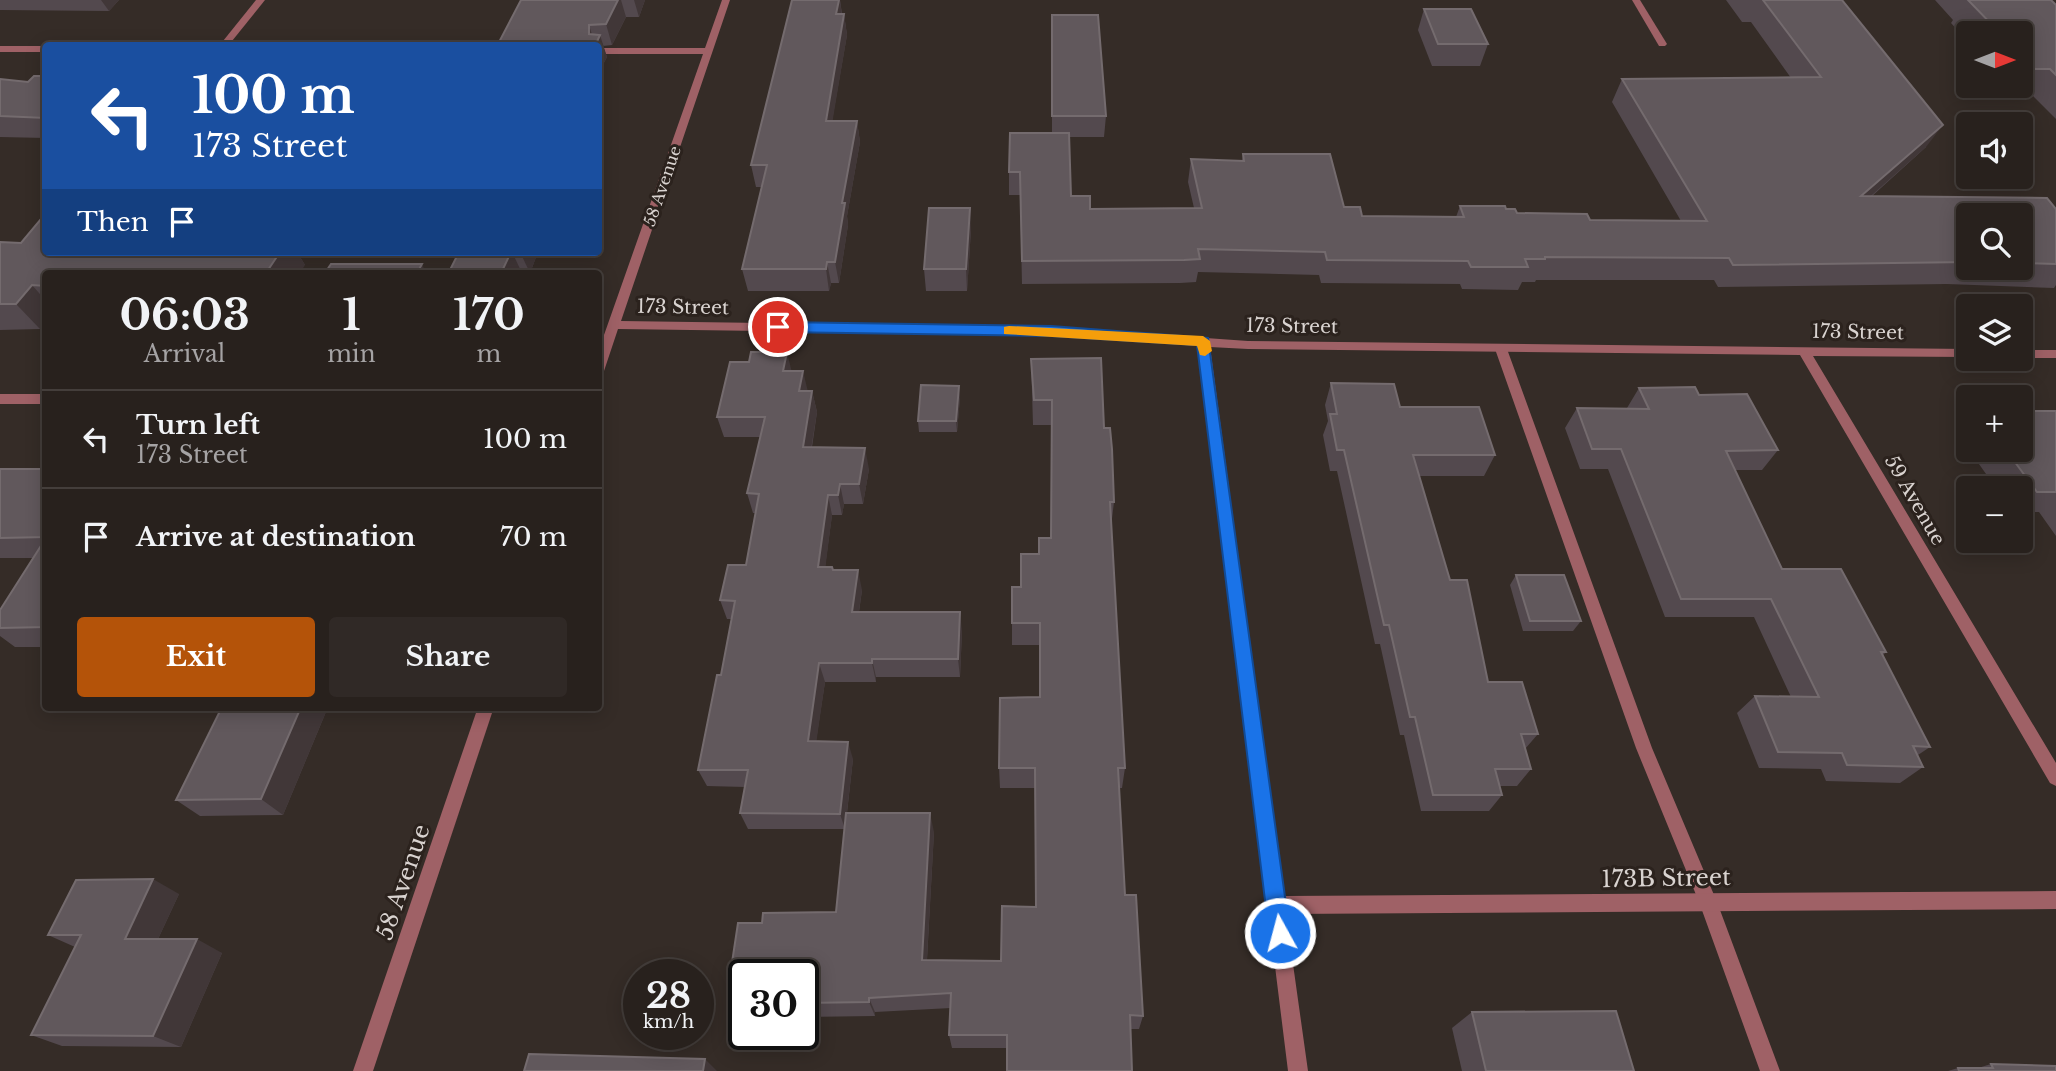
<!DOCTYPE html>
<meta charset="utf-8">
<style>
:root{--surface:#28211d;--page:#302926;--text:#f1f3f6;--muted:#a5a3a4;--line:#443e3b;--accent:#b45309}
body{margin:0;font-family:"Libre Baskerville",serif;background:var(--page);color:var(--text);height:100vh;display:flex;flex-direction:column;font-size:26px;white-space:nowrap}
*{box-sizing:border-box;margin:0}
p{font-size:23px;color:var(--muted)}
.icon{flex:none;width:38px;height:38px;fill:none;stroke:currentColor;stroke-width:2;stroke-linecap:round;stroke-linejoin:round}
.map{position:relative;flex:1;overflow:hidden}
.drawer{position:absolute;left:42px;top:270px;width:560px;height:441px;display:flex;flex-direction:column;background:var(--surface);border-radius:7px;box-shadow:0 4px 18px #0003,0 0 0 2px var(--line)}
.drawer>*{flex:none}
.top-card{position:absolute;left:42px;top:42px;width:560px;height:214px;border-radius:7px;box-shadow:0 4px 18px #0003,0 0 0 2px var(--line);background:#1a4fa0;color:#fff;overflow:hidden}
.needle{width:46px;rotate:90deg}
.tools{position:absolute;left:1956px;top:21px;display:grid;gap:14px}
.tools a{display:grid;place-items:center;width:77px;height:77px;border-radius:7px;background:var(--surface);box-shadow:0 4px 18px #0003,0 0 0 2px var(--line);font-size:35px}
.speed{position:absolute;left:623px;top:959px;display:flex;gap:14px;font-size:35px;font-weight:700;text-align:center}
.speed>*{display:grid;place-content:center;width:91px;height:91px;border-radius:50%;background:var(--surface);box-shadow:0 4px 18px #0003,0 0 0 2px var(--line);line-height:1}
.speed small{font-size:18px;font-weight:400}
.speed .limit{border:4px solid #111;border-radius:10px;background:#fff;color:#111}
.pin{position:absolute;display:grid;place-items:center;width:60px;height:60px;color:#fff;margin:-30px;border:4px solid #fff;border-radius:50%;box-shadow:0 2px 7px #0007}
.me{position:absolute;width:77px;margin:-38px;rotate:353deg;stroke-linejoin:round;filter:drop-shadow(0 0 5px #0008)}
.turn{display:flex;align-items:center;gap:24px;height:147px;padding:0 35px;font-size:32px}
.turn .icon{width:91px;height:91px;stroke-width:2.5}
.turn b{display:block;font-size:49px;line-height:60px}
.then{display:flex;align-items:center;height:66px;padding:0 35px;background:#0003;gap:14px;font-size:26px}
.eta{display:flex;justify-content:space-evenly;align-items:center;height:119px;text-align:center}
.eta b{font-size:42px;font-weight:700;line-height:49px}
.button{display:flex;gap:14px;margin-top:auto;padding:14px 35px}
.button a{flex:1;height:80px;border-radius:7px;background:var(--accent);color:#fff;font-size:28px;font-weight:700;line-height:80px;text-align:center}
.button a+a{background:var(--page);color:var(--text)}
ul{padding:0;list-style:none}
li{display:flex;align-items:center;gap:21px;height:98px;padding:0 35px;border-top:2px solid var(--line)}
li div{flex:1}
li b{display:block;font-size:26px}
li em{font-style:normal}
.map>svg:first-child{display:block}
</style>
<div class="map">
<svg width="2056" height="1071" viewBox="0 0 2056 1071">
<rect width="100%" height="100%" fill="#352c27"/>
<g fill="none" stroke-linecap="round" stroke-linejoin="round">
<!-- lane -->
<polygon fill="#9f6166" fill-rule="evenodd" points="1501,345 1507,349 1652,748 1717,902 1780,1071 1760,1071 1699,902 1636,748 1495,349"/>
<!-- street -->
<g fill="#9f6166" fill-rule="evenodd">
<polygon points="256,0 265,0 228,46 219,46"/>
<polygon points="722,0 730,0 621,321 1051,327 1248,341 1969,349 1969,357 1813,356 2056,763 2056,786 2050,783 1800,355 1248,349 1210,347 1284,896 2056,891 2056,909 1286,914 1308,1071 1288,1071 1198,346 1051,335 618,329 604,371 598,375 598,352 703,54 598,54 598,48 705,48"/>
<polygon points="1632,0 1640,0 1667,44 1665,46 1659,46"/>
<rect x="0" y="46" width="46" height="6"/>
<rect x="2021" y="350" width="35" height="8"/>
<rect x="0" y="394" width="46" height="10"/>
<polygon points="478,707 494,707 373,1071 353,1071"/>
</g>
</g>
<!-- wall -->
<g fill="#53494e" fill-rule="evenodd">
<polygon points="0,0 119,0 109,11 0,10"/>
<polygon points="521,0 645,0 639,17 626,17 612,45 603,46 607,57 598,74 598,46"/>
<polygon points="840,0 842,14 844,14 847,35 832,121 857,121 860,142 847,216 848,225 839,283 831,283 829,291 748,291 742,269 762,187 756,187 751,165"/>
<path d="M1726,0H1842L1926,147L1871,197L2056,209V285L2054,288L1947,284L1718,287L1714,280H1536L1535,282H1522L1518,290L1462,289L1460,284L1321,283L1319,275L1198,272L1196,282L1180,283L1022,284L1020,195H1009V172L1052,133V15L1106,116L1104,137H1069L1071,196L1090,209L1194,208L1188,182L1191,159L1242,161L1243,154L1362,216L1456,217L1460,206L1506,209L1517,213L1590,220L1681,221L1612,102L1622,79L1791,78L1751,22H1742ZM1969,215H2021V268H1969Z"/>
<polygon points="1935,0 2051,0 2056,5 2056,119 2031,94 2016,94 2008,86 2021,86 2021,33 1969,33 1969,43 1951,23 1953,20"/>
<polygon points="1424,9 1488,44 1480,66 1432,66 1418,30"/>
<polygon points="46,76 46,138 0,137 0,79 28,82"/>
<polygon points="971,230 967,291 926,291 924,269"/>
<polygon points="0,242 46,252 297,252 305,265 46,273 46,323 40,329 0,330"/>
<polygon points="459,252 538,252 530,273 451,273 450,270"/>
<polygon points="1031,359 1104,428 1114,502 1111,527 1125,768 1122,788 1119,788 1125,895 1143,1016 1139,1029 1130,1029 1007,1048 952,1048 949,1035 951,1008 875,1012 875,1016 803,1017 803,975 744,975 744,1004 739,1004 728,989 762,923 836,912 845,829 748,829 740,813 745,787 707,786 698,770 721,675 732,619 727,619 720,600 746,565 756,513 753,513 747,493 760,437 724,437 717,417 791,371 807,391 812,391 817,412 812,447 869,469 863,504 844,504 842,515 832,515 825,567 833,570 862,590 859,612 962,631 960,677 876,677 876,682 825,682 816,741 853,759 847,813 934,832 927,960 1001,961 1036,907 1035,788 1000,788 999,768 1040,697 1039,645 1012,645 1012,623 1021,587 1039,554 1051,538 1051,425 1033,425"/>
<polygon points="1331,383 1400,407 1495,455 1484,476 1419,476 1450,580 1488,682 1538,734 1525,749 1531,769 1517,786 1500,786 1502,795 1489,811 1421,811 1404,735 1400,735 1380,644 1375,644 1337,471 1330,471 1323,435 1328,421 1325,405"/>
<polygon points="1639,388 1699,395 1778,450 1762,470 1735,470 1782,569 1886,652 1883,655 1930,747 1918,755 1923,767 1900,783 1826,781 1821,769 1759,768 1737,713 1755,696 1791,697 1754,617 1665,617 1608,469 1580,469 1565,428 1577,408 1627,408"/>
<polygon points="960,397 957,432 919,432 918,421"/>
<polygon points="2056,411 2056,536 2039,512 2021,512 2021,488 1996,488 1969,450 2021,450"/>
<polygon points="1969,419 1969,450 1956,432"/>
<polygon points="0,469 46,469 46,647 15,647 0,636 0,610 33,558 0,558"/>
<polygon points="1516,575 1581,621 1573,631 1523,631 1510,585"/>
<polygon points="222,707 328,707 283,815 200,816 176,800"/>
<polygon points="179,894 158,939 222,953 181,1047 62,1046 31,1035 75,947 48,935"/>
<polygon points="1472,1012 1634,1071 1462,1071 1452,1028"/>
<polygon points="1991,1064 2056,1071 1948,1071 1958,1068 1978,1068"/>
</g>
<!-- shaded-wall -->
<g fill="#413738">
<polygon points="101,0 119,0 109,11"/>
<polygon points="618,0 621,0 626,17 612,45 606,24"/>
<polygon points="634,0 645,0 639,17"/>
<polygon points="839,0 840,0 842,18 836,14"/>
<polygon points="844,14 847,35 829,142 826,121"/>
<polygon points="589,25 595,44 600,35 607,57 598,74 598,46 593,46 589,34"/>
<polygon points="857,121 860,142 847,216 848,225 839,283 835,262 842,203"/>
<polygon points="1943,125 1926,147 1845,219 1861,196"/>
<polygon points="970,208 971,230 967,291 966,269"/>
<polygon points="280,252 297,252 305,265 300,273 266,273"/>
<polygon points="511,252 512,252 522,273 504,273 503,269"/>
<polygon points="520,252 538,252 530,273"/>
<polygon points="827,262 831,283 829,291 826,269"/>
<polygon points="422,264 426,273 417,273"/>
<polygon points="32,285 46,301 46,323 40,329 16,304"/>
<polygon points="787,352 792,373 783,371"/>
<polygon points="803,371 808,392 799,391"/>
<polygon points="959,386 960,397 957,432 956,421"/>
<polygon points="812,391 817,412 808,468 803,447"/>
<polygon points="865,448 869,469 863,504 859,484"/>
<polygon points="840,484 844,504 842,515 838,495"/>
<polygon points="828,495 832,515 823,586 818,567"/>
<polygon points="858,570 862,590 856,631 852,612"/>
<polygon points="960,612 962,631 960,677 958,659"/>
<polygon points="872,659 876,677 876,682 872,663"/>
<polygon points="819,663 825,682 814,758 808,741"/>
<polygon points="301,707 328,707 283,815 261,799"/>
<polygon points="848,742 853,759 845,829 840,814"/>
<polygon points="930,813 934,832 926,975 922,960"/>
<polygon points="153,879 179,894 152,952 125,939"/>
<polygon points="197,939 222,953 181,1047 153,1036"/>
<polygon points="869,998 875,1012 875,1016 869,1002"/>
<polygon points="705,1059 717,1071 703,1071"/>
</g>
<!-- building -->
<g fill="#61585c" stroke="#746b6e" stroke-width="2">
<polygon points="521,0 618,0 606,24 589,25 589,34 600,35 595,46 497,46"/>
<polygon points="792,0 839,0 836,14 844,14 826,121 857,121 842,203 845,203 835,262 827,262 826,269 742,269 767,165 751,165"/>
<polygon points="1763,0 1842,0 1943,125 1861,196 2047,198 2056,209 2056,264 2021,263 2021,215 1969,215 1969,262 1733,265 1729,258 1545,257 1545,259 1525,259 1528,267 1471,267 1468,261 1327,260 1325,252 1198,249 1200,259 1184,260 1022,261 1020,172 1009,172 1010,133 1069,133 1071,196 1090,196 1090,209 1202,208 1191,159 1244,161 1243,154 1330,154 1344,207 1360,207 1362,216 1464,217 1460,206 1505,206 1506,209 1515,209 1517,213 1587,214 1590,220 1707,221 1622,79 1821,77"/>
<polygon points="1968,0 2051,0 2056,5 2056,75 2050,69 2035,69 2021,55 2021,33 2000,33"/>
<polygon points="1424,9 1471,9 1488,44 1438,44"/>
<polygon points="1052,15 1098,15 1106,116 1052,116"/>
<polygon points="34,76 46,76 46,118 0,116 0,79 28,82"/>
<polygon points="929,208 970,208 966,269 924,269"/>
<polygon points="46,213 46,252 280,252 266,273 46,273 46,286 32,285 16,304 0,304 0,242 21,243"/>
<polygon points="459,252 511,252 503,269 450,270"/>
<polygon points="331,264 422,264 417,273 325,273"/>
<polygon points="751,352 787,352 783,371 803,371 799,391 812,391 803,447 865,448 859,484 840,484 838,495 828,495 818,567 832,567 833,570 858,570 852,612 960,612 958,659 872,659 872,663 819,663 808,741 848,742 840,814 740,813 748,770 698,770 717,675 721,675 735,601 720,600 728,565 746,565 759,494 747,493 765,417 717,417 730,362 749,362"/>
<polygon points="1101,358 1104,428 1110,428 1112,449 1114,502 1110,502 1125,768 1118,768 1125,895 1136,895 1143,1016 1130,1015 1132,1071 1007,1071 1007,1035 949,1035 951,993 869,998 869,1002 803,1003 803,975 744,975 744,989 728,989 738,923 762,923 763,913 836,912 846,813 930,813 922,960 1001,961 1002,906 1036,907 1035,768 999,768 1000,698 1040,697 1040,623 1012,623 1012,587 1021,587 1021,554 1039,554 1039,538 1051,538 1052,400 1034,400 1031,359"/>
<polygon points="1331,383 1394,384 1400,407 1479,407 1495,455 1413,455 1450,580 1467,580 1488,682 1522,682 1538,734 1521,734 1531,769 1495,769 1502,795 1433,795 1415,717 1410,717 1389,625 1384,625 1344,450 1337,450 1330,414 1337,414"/>
<polygon points="921,385 959,386 956,421 918,421"/>
<polygon points="1695,387 1699,395 1747,394 1778,450 1726,451 1782,569 1841,569 1886,652 1881,652 1930,747 1913,746 1923,767 1847,765 1842,753 1778,752 1755,696 1819,697 1771,599 1681,599 1621,449 1592,449 1577,408 1649,409 1639,388"/>
<polygon points="2021,411 2056,411 2056,492 2037,492 2006,450 2021,450"/>
<polygon points="0,469 46,469 46,537 0,538"/>
<polygon points="46,538 46,627 0,628 0,610"/>
<polygon points="1516,575 1564,575 1581,621 1530,621"/>
<polygon points="222,707 301,707 261,799 176,800"/>
<polygon points="153,879 125,939 197,939 153,1036 31,1035 81,935 48,935 76,880"/>
<polygon points="1616,1011 1634,1071 1486,1071 1472,1012"/>
<polygon points="529,1054 705,1059 703,1071 524,1071"/>
<polygon points="1991,1064 2056,1066 2056,1071 1959,1071 1958,1068 1993,1068"/>
</g>
<!-- route -->
<polygon fill="#1a73e8" stroke="#114b97" stroke-width="2" points="778,322 1051,326 1208,338 1290,933 1287,940 1280,943 1272,940 1269,933 1197,345 1051,336 778,332 771,327"/>
<!-- slow -->
<polygon fill="#f59e0b" points="1009,326 1203,336 1210,341 1212,351 1205,356 1200,355 1197,346 1004,334 1004,327"/>
<g text-anchor="middle" dominant-baseline="central" stroke-width="6" stroke-linejoin="round" paint-order="stroke">
<!-- far-street labels -->
<g font-size="16" fill="#d9d3d0" stroke="#2b221d">
<text transform="translate(662 186) rotate(-71)">58 Avenue</text>
</g>
<!-- street labels -->
<g font-size="19" fill="#d9d3d0" stroke="#2b221d">
<text transform="translate(683 307) rotate(1)">173 Street</text>
<text transform="translate(1292 326) rotate(1)">173 Street</text>
<text transform="translate(1858 332) rotate(1)">173 Street</text>
<text transform="translate(1915 500) rotate(60)">59 Avenue</text>
</g>
<!-- near-street labels -->
<g font-size="23" fill="#d9d3d0" stroke="#2b221d">
<text transform="translate(1666 878) rotate(-1)">173B Street</text>
<text transform="translate(403 882) rotate(-71)">58 Avenue</text>
</g>
</g>
</svg>
<div class="tools">
<a><svg class="needle" viewBox="-14 -14 28 28"><path d="M0-13l5 13h-10z" fill="#e53935"/><path d="M0 13l5-13h-10z" fill="#a5a3a4"/></svg></a>
<a><svg class="icon" aria-label="sound" viewBox="0 0 24 24"><path d="M4 9h4l5-4v14l-5-4H4zM17 9q2 3 0 6"/></svg></a>
<a><svg class="icon" aria-label="search" viewBox="0 0 24 24"><circle cx="10" cy="10" r="6"/><path d="M15 15l6 6"/></svg></a>
<a><svg class="icon" aria-label="layers" viewBox="0 0 24 24"><path d="M12 4l9 5-9 5-9-5zM3 14l9 5 9-5"/></svg></a>
<a>+</a>
<a>−</a>
</div>
<div class="speed"><div>28<small>km/h</small></div><div class="limit">30</div></div>
<div class="pin" style="left:778px;top:327px;background:#d93025"><svg class="icon" aria-label="arrive" viewBox="0 0 24 24"><path d="M6 21V4h12l-3 4 3 4H6"/></svg></div>
<svg class="me" style="left:1280px;top:933px" viewBox="-20 -20 40 40"><circle r="17" fill="#1a73e8" stroke="#fff" stroke-width="3"/><path d="M0-11L8 9 0 5-8 9z" fill="#fff"/></svg>
<div class="top-card">
<div class="turn"><svg class="icon" aria-label="left" viewBox="0 0 24 24"><path d="M17 20v-9H6M10 6l-5 5 5 5"/></svg><div><b>100 m</b>173 Street</div></div>
<div class="then">Then<svg class="icon" aria-label="arrive" viewBox="0 0 24 24"><path d="M6 21V4h12l-3 4 3 4H6"/></svg></div>
</div>
<section class="drawer">
<div class="eta">
<div><b>06:03</b><p>Arrival</p></div>
<div><b>1</b><p>min</p></div>
<div><b>170</b><p>m</p></div>
</div>
<ul>
<li><svg class="icon" aria-label="left" viewBox="0 0 24 24"><path d="M17 20v-9H6M10 6l-5 5 5 5"/></svg><div><b>Turn left</b><p>173 Street</p></div><em>100 m</em></li>
<li><svg class="icon" aria-label="arrive" viewBox="0 0 24 24"><path d="M6 21V4h12l-3 4 3 4H6"/></svg><div><b>Arrive at destination</b></div><em>70 m</em></li>
</ul>
<div class="button"><a>Exit</a><a>Share</a></div>
</section>
</div>
